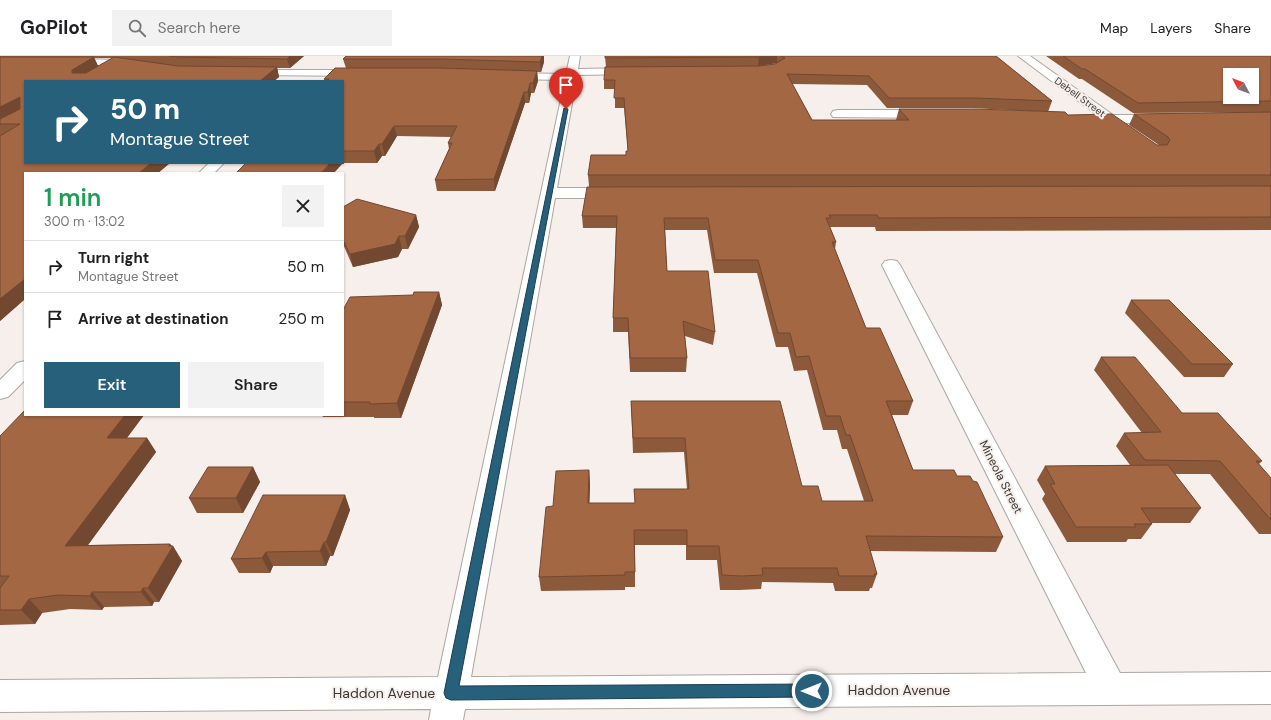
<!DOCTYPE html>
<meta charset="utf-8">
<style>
:root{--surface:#fff;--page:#f2f2f2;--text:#202124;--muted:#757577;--line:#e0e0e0;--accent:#27607a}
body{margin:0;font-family:"DM Sans",sans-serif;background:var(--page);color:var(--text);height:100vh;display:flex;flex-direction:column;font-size:15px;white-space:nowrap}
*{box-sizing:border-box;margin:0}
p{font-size:13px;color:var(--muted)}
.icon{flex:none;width:22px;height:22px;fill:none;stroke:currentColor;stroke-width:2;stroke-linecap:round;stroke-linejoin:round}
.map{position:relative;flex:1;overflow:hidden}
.drawer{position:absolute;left:24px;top:116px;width:320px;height:244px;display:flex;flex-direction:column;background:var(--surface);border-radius:0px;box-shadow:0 1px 3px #0004}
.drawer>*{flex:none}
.top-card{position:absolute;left:24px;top:24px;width:320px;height:84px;border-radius:0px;box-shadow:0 1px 3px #0004;background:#27607a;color:#fff;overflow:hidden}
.needle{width:26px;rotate:311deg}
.tools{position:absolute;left:1223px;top:12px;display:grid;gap:8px}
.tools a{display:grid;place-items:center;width:36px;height:36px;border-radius:0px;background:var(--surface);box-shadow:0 1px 3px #0004;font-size:20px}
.pin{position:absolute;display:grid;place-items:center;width:34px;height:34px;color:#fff;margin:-41px -17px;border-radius:50% 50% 50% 0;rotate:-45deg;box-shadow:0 0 4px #0007}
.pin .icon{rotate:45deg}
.me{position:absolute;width:44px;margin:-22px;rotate:270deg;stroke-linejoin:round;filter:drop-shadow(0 0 3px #0008)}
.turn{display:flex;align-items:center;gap:14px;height:84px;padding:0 20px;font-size:18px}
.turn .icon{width:52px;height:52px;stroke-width:2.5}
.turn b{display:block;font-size:28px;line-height:34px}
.round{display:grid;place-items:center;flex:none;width:42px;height:42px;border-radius:0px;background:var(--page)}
.overview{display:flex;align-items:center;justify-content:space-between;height:68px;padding:0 20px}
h1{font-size:24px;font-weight:600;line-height:30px;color:#1e9e55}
.action{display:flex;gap:8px;margin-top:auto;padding:8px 20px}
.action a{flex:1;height:46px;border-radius:0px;background:var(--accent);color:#fff;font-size:16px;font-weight:600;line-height:46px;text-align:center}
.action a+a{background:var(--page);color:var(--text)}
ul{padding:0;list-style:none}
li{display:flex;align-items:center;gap:12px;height:52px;padding:0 20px;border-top:1px solid var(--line)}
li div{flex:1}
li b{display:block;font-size:15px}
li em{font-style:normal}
header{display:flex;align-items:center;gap:24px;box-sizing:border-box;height:56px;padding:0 20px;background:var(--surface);border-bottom:1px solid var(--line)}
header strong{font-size:19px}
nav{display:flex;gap:22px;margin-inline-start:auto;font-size:14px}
.search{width:280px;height:36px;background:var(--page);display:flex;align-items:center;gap:10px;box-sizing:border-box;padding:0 14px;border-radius:0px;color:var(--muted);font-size:15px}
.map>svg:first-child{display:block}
</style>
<header>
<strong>GoPilot</strong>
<div class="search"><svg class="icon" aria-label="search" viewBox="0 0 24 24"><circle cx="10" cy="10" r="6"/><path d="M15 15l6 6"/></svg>Search here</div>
<nav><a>Map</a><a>Layers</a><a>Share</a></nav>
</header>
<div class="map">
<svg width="1271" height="664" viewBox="0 0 1271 664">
<rect width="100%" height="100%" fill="#f6efeb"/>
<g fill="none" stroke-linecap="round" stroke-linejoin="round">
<!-- minor casing -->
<g stroke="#ada6a3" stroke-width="2">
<g id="minor">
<polygon points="570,0 580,0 578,13 634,12 639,15 634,18 577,19 557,132 616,132 621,134 624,137 621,140 616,142 555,142 471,621 1086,617 882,209 885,205 891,204 897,205 900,209 1120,617 1271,616 1271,648 465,653 463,664 429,664 431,653 0,656 0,624 438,621 565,24 507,23 502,20 507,17 566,18"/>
<polygon points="1018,0 1030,0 1113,59 1162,59 1166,60 1168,63 1166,66 1162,67 1118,67 1113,69 1107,67 1086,66 1084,63 1086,60 1097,59"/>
<polygon points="66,3 136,4 141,7 136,10 62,8 61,6"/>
<polygon points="247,14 359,14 364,17 359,20 243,19 242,17 243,15"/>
<polygon points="837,54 928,54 932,55 934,58 932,61 928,62 833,61 831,58 833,55"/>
<polygon points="209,107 224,107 214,117 199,117"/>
<polygon points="25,305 25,324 8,341 0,343 0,324 17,307"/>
</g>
</g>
<!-- minor -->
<use href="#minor" fill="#fff" fill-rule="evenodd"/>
</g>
<!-- wall -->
<g fill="#8c593a" fill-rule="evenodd">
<path d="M0,0H304L290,12H277L279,21L274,25H25V107H170L158,117H25V243L0,265V80L1,79H0ZM94,2H114L98,10Z"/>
<polygon points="346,0 544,0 544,6 541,16 537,16 538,25 534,37 531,37 529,47 525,47 495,135 437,135 435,124 449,93 448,87 451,81 397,80 385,100 382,100 377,107 343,107 343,25 324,25 324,23 346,12 343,3"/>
<path d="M605,0H996L1052,45L1048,56L973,52H887L867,29L792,28L812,64H897H896L899,53L1068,59L1157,89H1159L1129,69L1134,58L1271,56V174L876,175L875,171H830L836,186L835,193L866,272L913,345L908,359H892L913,414L957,420L1003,481L996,496L870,495L877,518L872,532H870L869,535H835L833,527L762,526L761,533L739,534H720L717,504H686V489H635V531H625V534L541,535L539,521L553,450L589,414L590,429L589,447H635L634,433H687L684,396L633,397L631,345L802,430L822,445H864L847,393H842L837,374H823L807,314L794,315L788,291H776L757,217H714L707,174H665L667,215L715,276L713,289L685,280L687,302L686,316H630L628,276H613V262L616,172H583L582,160L589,130L588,119L626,99L628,95L624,52H615V33H604V24L606,11ZM777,7L775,8L760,10Z"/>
<polygon points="1046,0 1271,0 1271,56 1133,57 1082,23 1079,23"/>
<polygon points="343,151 416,159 419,171 408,193 402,193 398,201 353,211 343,188"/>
<polygon points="439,236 442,249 401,362 374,362 374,361 323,361 322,359 343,359 343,254 413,239"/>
<polygon points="1131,244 1233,308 1224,321 1184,321 1125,257"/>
<polygon points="1101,301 1182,357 1262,405 1259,408 1271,422 1271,478 1259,478 1210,418 1175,418 1201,452 1190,467 1151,467 1152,468 1141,483 1128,483 1126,486 1067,486 1042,443 1045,438 1037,424 1045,410 1130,409 1116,390 1124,377 1142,377 1094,314"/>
<polygon points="25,359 144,359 127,382 147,382 156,396 88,489 170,488 172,490 173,490 182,505 159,546 154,546 152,550 104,551 102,554 70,553 42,557 35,568 0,569 0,380"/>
<polygon points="253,411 260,426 243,457 197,457 189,442"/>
<polygon points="345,439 350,454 333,500 330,500 326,510 273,510 270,517 239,517 231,503"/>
</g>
<!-- shaded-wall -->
<g fill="#724830">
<polygon points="290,0 304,0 290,12 287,3"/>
<polygon points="542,0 544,0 544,6 541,16 540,6"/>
<polygon points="765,0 777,0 777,7 758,10 759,1"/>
<polygon points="94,1 98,10 76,24 72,14"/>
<polygon points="277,11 279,21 274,25 260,25"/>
<polygon points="537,15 538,25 534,37 533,27"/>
<polygon points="530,27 531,37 529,47 528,36"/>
<polygon points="524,36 525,47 495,135 494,123"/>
<polygon points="20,41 25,51 0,64 0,51"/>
<polygon points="394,70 397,80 385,100 382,88"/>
<polygon points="379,88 382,100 377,107 374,95"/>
<polygon points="151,107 170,107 158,117 139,117"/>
<polygon points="330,107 343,107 334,117 321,117"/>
<polygon points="416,159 419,171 408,193 405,180"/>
<polygon points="399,180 402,193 398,201 353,211 350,198"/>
<polygon points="25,223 25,243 0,265 0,243"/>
<polygon points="439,236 442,249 401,362 397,347"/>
<polygon points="125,359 144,359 116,396 107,382"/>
<polygon points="147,382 156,396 77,504 65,490"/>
<polygon points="253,411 260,426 243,457 236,442"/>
<polygon points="589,414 590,429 589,462 588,447"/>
<polygon points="345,439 350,454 333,500 326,486"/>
<polygon points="324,486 330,500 326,510 320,495"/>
<polygon points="170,488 172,491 173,490 182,505 159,546 148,532"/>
<polygon points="266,496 273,510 270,517 262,502"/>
<polygon points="143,532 154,546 152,550 141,536"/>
<polygon points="92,536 104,551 102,554 90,540"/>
<polygon points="29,543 42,557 35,568 21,554"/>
</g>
<!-- building -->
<g fill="#a36744" stroke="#724830" fill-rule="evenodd">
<polygon points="169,0 290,0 287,3 179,1"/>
<polygon points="346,0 542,0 540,6 440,3 343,3"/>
<polygon points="605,0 765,0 759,1 605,2"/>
<polygon points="781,0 996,0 1052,45 976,42 889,42 869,20 787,18 812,64 909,64 899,53 976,53 1065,56 1068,59 1112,58 1157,89 1167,89 1170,84 1168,81 1134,58 1271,56 1271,119 588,119 591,99 626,99 626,95 628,95 624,42 614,42 615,24 604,24 605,11 759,10 775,8 785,2"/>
<path d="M1063,0H1271V45L1138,47L1085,13H1082ZM1230,19H1252V41H1230Z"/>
<polygon points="0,1 94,1 72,14 72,17 86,17 114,1 178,10 277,11 260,25 25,25 25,107 151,107 139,117 25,117 25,223 0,243 0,80 20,68 0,68 0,63 20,53 20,41 0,51"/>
<polygon points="335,12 439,12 537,15 533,27 530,27 528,36 524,36 494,123 435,124 452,87 448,87 457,70 394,70 382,88 379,88 374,95 343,95 343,25 327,25 329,23 324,23"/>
<polygon points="246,107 330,107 321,117 236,117"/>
<polygon points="1271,130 1271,161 879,162 877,159 829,159 831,162 826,162 836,186 832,186 866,272 880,272 913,345 886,345 913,414 954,414 957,420 970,420 973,425 977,426 1003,481 866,480 877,518 874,518 875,520 839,520 837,512 762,512 763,519 741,520 722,519 719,490 687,490 687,474 634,474 635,516 625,516 625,519 539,521 546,451 553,450 556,415 589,414 588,447 635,447 634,433 689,433 685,382 633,382 631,345 780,345 802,430 818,430 822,445 873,445 850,379 846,379 840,360 826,360 809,300 796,301 790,277 778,277 758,204 715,204 708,162 664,162 667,215 708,215 715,276 683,265 687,302 630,302 628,262 613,262 617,160 582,160 587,131"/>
<polygon points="357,143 416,159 405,180 399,180 395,188 350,198 343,184 343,151"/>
<polygon points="414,236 439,236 397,347 370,348 370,346 343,346 343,254 350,241 413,239"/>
<polygon points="1131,244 1169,244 1233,308 1192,308"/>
<polygon points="1101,301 1135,301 1182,357 1218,357 1262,405 1256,405 1271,422 1271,464 1220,405 1145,404 1124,377 1161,376"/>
<polygon points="25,354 25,359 125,359 107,382 147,382 65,490 170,488 169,490 173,490 148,532 143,532 141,536 92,536 90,540 58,539 29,543 21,554 0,554 0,532 9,520 0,520 0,380"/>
<polygon points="1168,409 1201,452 1141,452 1152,468 1134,468 1136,471 1076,471 1050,428 1055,428 1045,410"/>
<polygon points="208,411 253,411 236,442 189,442"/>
<polygon points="263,439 345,439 326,486 324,486 320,495 266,496 262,502 231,503"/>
</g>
<!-- route -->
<polygon fill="#27607a" stroke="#193e4f" points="564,52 568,53 459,630 812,628 817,630 819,635 817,639 812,641 451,644 446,642 444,637"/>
<g text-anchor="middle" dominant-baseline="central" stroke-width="4" stroke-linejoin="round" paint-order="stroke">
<!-- far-street labels -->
<g font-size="10" fill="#393735" stroke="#f6efeb">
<text transform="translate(1080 41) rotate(36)">Debell Street</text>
</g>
<!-- street labels -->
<g font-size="12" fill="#393735" stroke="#f6efeb">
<text transform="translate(1001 421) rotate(63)">Mineola Street</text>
</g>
<!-- near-street labels -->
<g font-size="14" fill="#393735" stroke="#f6efeb">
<text x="899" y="634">Haddon Avenue</text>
<text x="384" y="637">Haddon Avenue</text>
</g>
</g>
</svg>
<div class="tools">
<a><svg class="needle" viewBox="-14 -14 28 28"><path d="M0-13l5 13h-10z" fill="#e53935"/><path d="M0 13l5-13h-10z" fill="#757577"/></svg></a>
</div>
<div class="pin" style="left:566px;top:53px;background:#d93025"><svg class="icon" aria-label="arrive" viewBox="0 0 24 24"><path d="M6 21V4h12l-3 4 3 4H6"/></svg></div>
<svg class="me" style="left:812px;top:635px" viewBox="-20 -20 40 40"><circle r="17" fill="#27607a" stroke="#fff" stroke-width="3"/><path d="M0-11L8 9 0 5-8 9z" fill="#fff"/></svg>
<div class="top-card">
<div class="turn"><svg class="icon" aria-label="right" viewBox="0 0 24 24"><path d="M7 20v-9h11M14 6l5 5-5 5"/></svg><div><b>50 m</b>Montague Street</div></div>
</div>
<section class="drawer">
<div class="overview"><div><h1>1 min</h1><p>300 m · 13:02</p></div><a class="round"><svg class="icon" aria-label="close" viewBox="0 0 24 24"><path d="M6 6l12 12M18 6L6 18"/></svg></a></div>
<ul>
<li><svg class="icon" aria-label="right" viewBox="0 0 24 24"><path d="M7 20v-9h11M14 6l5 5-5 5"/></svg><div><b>Turn right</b><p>Montague Street</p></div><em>50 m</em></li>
<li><svg class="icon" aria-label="arrive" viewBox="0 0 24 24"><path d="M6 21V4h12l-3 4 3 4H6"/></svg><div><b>Arrive at destination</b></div><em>250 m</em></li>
</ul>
<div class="action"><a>Exit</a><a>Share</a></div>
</section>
</div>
